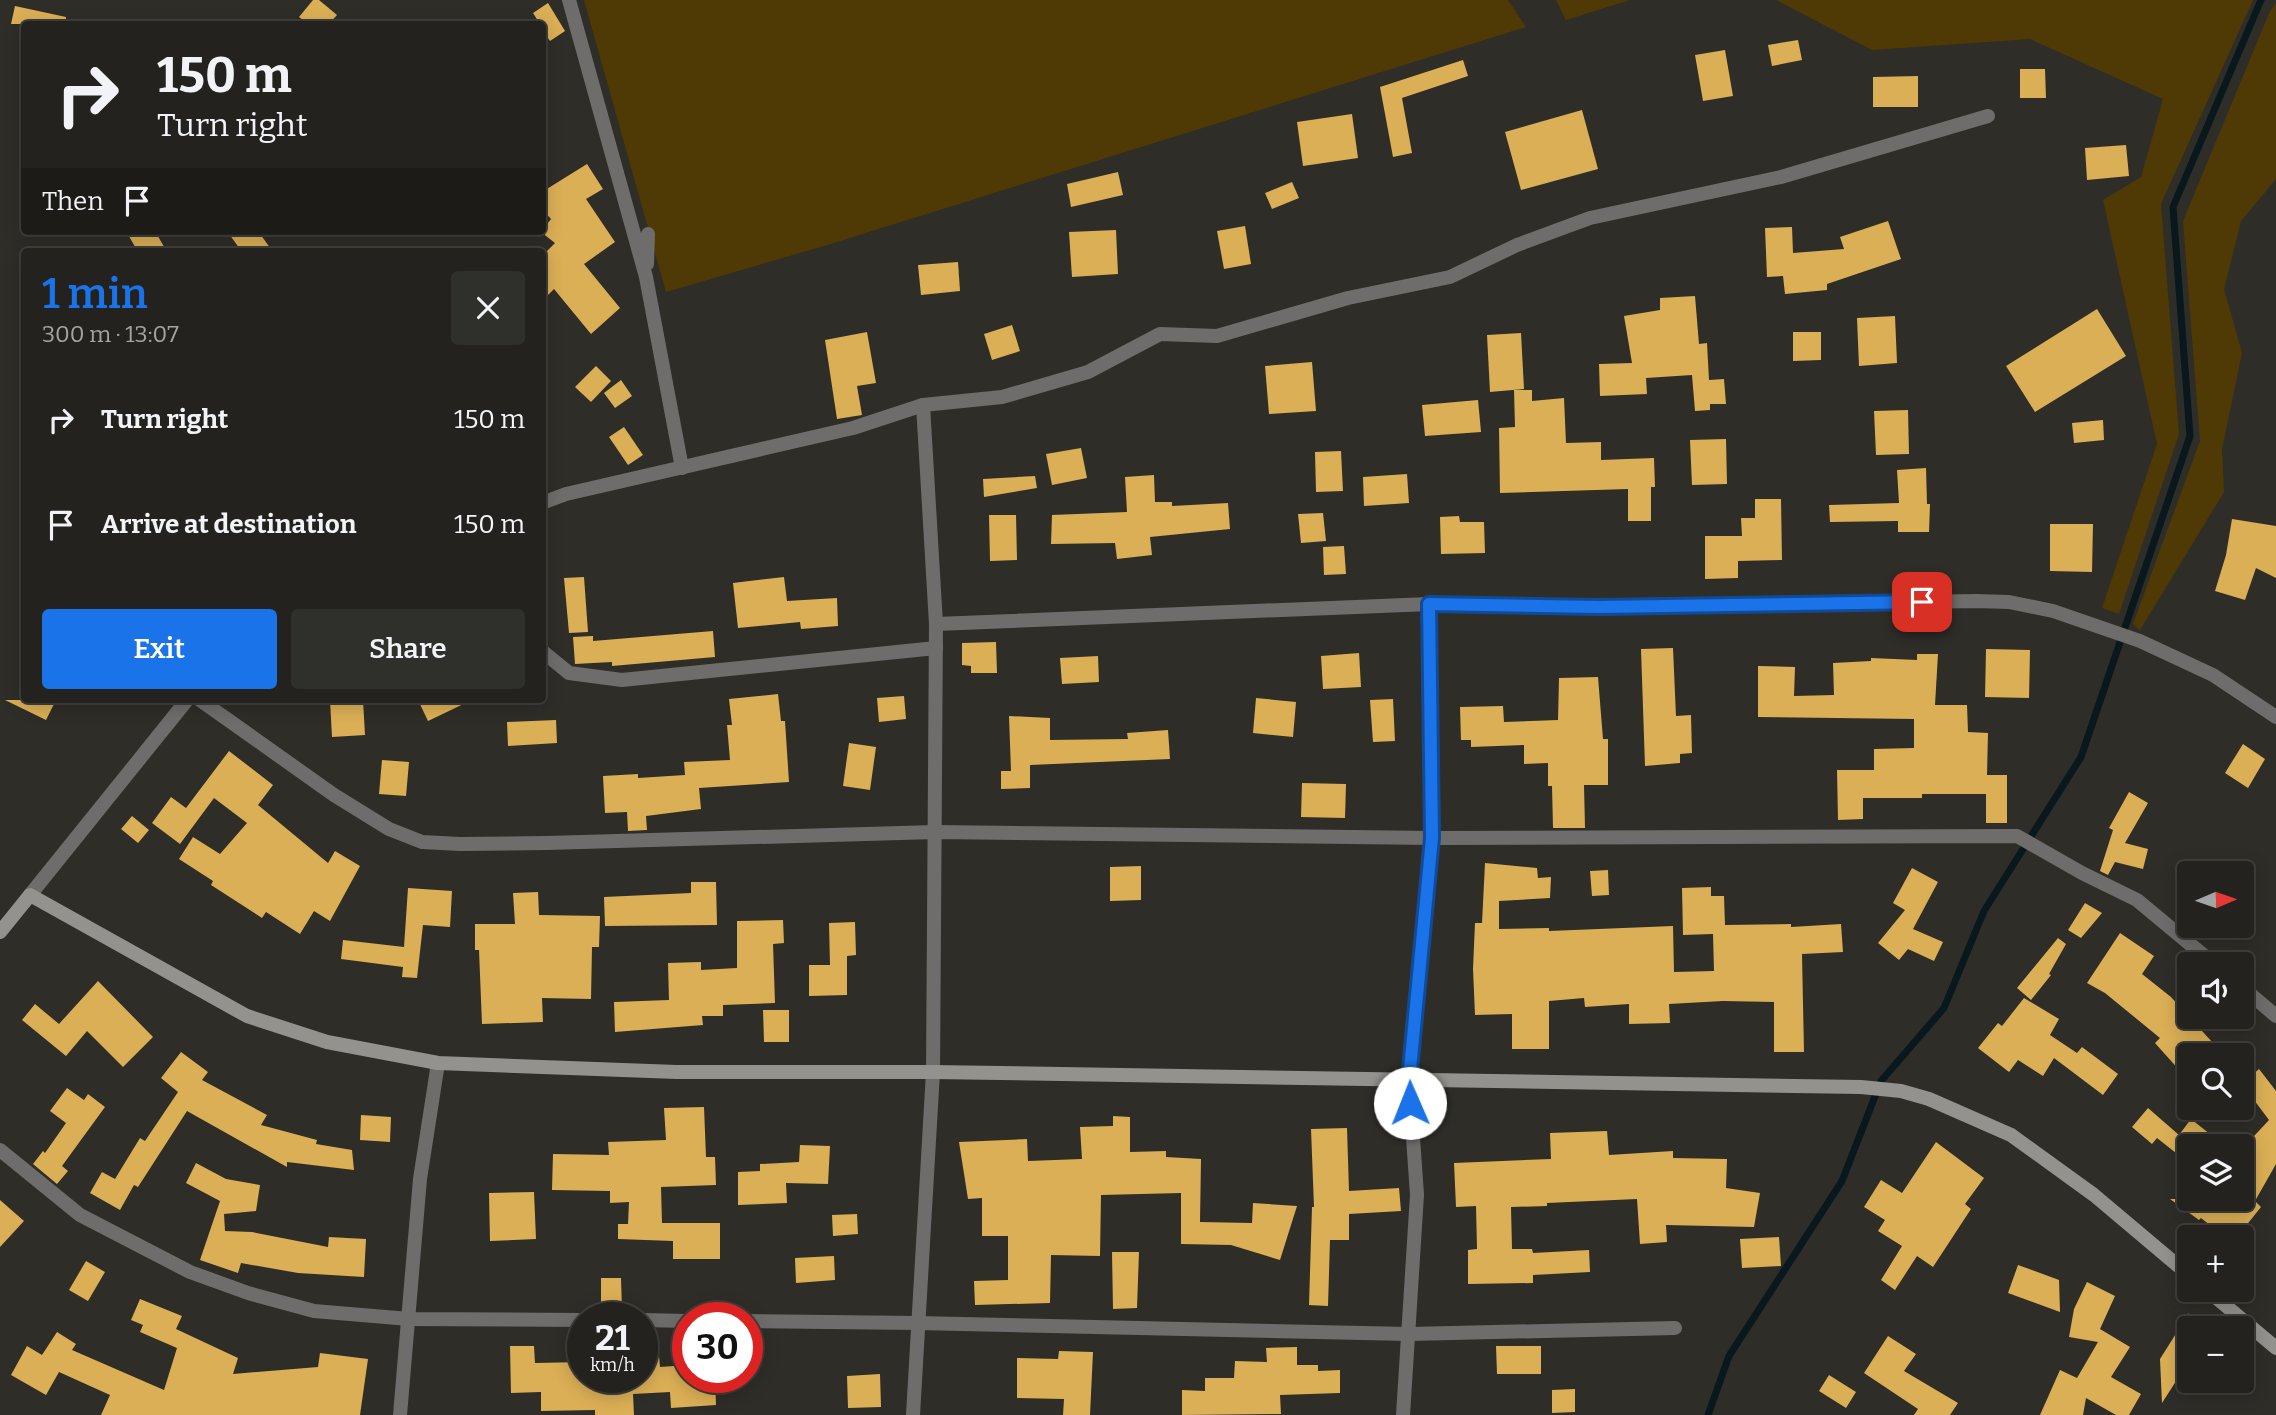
<!DOCTYPE html>
<meta charset="utf-8">
<style>
:root{--surface:#23221e;--page:#2f2f2b;--text:#f1f3f6;--muted:#a3a4a4;--line:#403f3c;--accent:#1a73e8}
body{margin:0;font-family:Bitter,serif;background:var(--page);color:var(--text);height:100vh;display:flex;flex-direction:column;font-size:26px;white-space:nowrap}
*{box-sizing:border-box;margin:0}
p{font-size:23px;color:var(--muted)}
.icon{flex:none;width:38px;height:38px;fill:none;stroke:currentColor;stroke-width:2;stroke-linecap:round;stroke-linejoin:round}
.map{position:relative;flex:1;overflow:hidden}
.side{position:absolute;left:21px;top:248px;width:525px;height:455px;display:flex;flex-direction:column;background:var(--surface);border-radius:7px;box-shadow:0 4px 18px #0003,0 0 0 2px var(--line)}
.side>*{flex:none}
.banner{position:absolute;left:21px;top:21px;width:525px;height:214px;border-radius:7px;box-shadow:0 4px 18px #0003,0 0 0 2px var(--line);background:#23221e;color:var(--text);overflow:hidden}
.needle{width:46px;rotate:88deg}
.fabs{position:absolute;left:2177px;top:861px;display:grid;gap:14px}
.fabs a{display:grid;place-items:center;width:77px;height:77px;border-radius:7px;background:var(--surface);box-shadow:0 4px 18px #0003,0 0 0 2px var(--line);font-size:35px}
.speed{position:absolute;left:567px;top:1302px;display:flex;gap:14px;font-size:35px;font-weight:700;text-align:center}
.speed>*{display:grid;place-content:center;width:91px;height:91px;border-radius:50%;background:var(--surface);box-shadow:0 4px 18px #0003,0 0 0 2px var(--line);line-height:1}
.speed small{font-size:18px;font-weight:400}
.speed .limit{border:10px solid #d22;background:#fff;color:#111}
.pin{position:absolute;display:grid;place-items:center;width:60px;height:60px;color:#fff;margin:-30px;border-radius:14px;box-shadow:0 4px 10px #0006}
.me{position:absolute;width:77px;margin:-38px;rotate:359deg;stroke-linejoin:round;filter:drop-shadow(0 0 5px #0008)}
.turn{display:flex;align-items:center;gap:24px;height:147px;padding:0 21px;font-size:32px}
.turn .icon{width:91px;height:91px;stroke-width:2.5}
.turn b{display:block;font-size:49px;line-height:60px}
.then{display:flex;align-items:center;height:66px;padding:0 21px;background:#0003;gap:14px;font-size:26px}
.round{display:grid;place-items:center;flex:none;width:74px;height:74px;border-radius:7px;background:var(--page)}
.head{display:flex;align-items:center;justify-content:space-between;height:119px;padding:0 21px}
h1{font-size:42px;font-weight:600;line-height:52px;color:var(--accent)}
.primary-button{display:flex;gap:14px;margin-top:auto;padding:14px 21px}
.primary-button a{flex:1;height:80px;border-radius:7px;background:var(--accent);color:#fff;font-size:28px;font-weight:600;line-height:80px;text-align:center}
.primary-button a+a{background:var(--page);color:var(--text)}
ul{padding:0;list-style:none}
li{display:flex;align-items:center;gap:21px;height:105px;padding:0 21px}
li div{flex:1}
li b{display:block;font-size:26px}
li em{font-style:normal}
.map>svg:first-child{display:block}
</style>
<div class="map">
<svg width="2276" height="1415" viewBox="0 0 2276 1415">
<rect width="100%" height="100%" fill="#2f2d28"/>
<!-- green -->
<g fill="#4f3a06">
<polygon points="584,0 1508,0 1526,27 824,246 666,292"/>
<polygon points="1556,0 1630,0 1566,20"/>
<polygon points="1776,0 2253,0 2161,204 2179,434 2119,614 2102,608 2157,444 2103,200 2141,177 2163,99 2030,39 1872,50"/>
<polygon points="2276,3 2276,179 2241,221 2224,289 2242,353 2222,449 2224,492 2140,630 2133,624 2200,441 2183,221 2270,11"/>
</g>
<g fill="none" stroke-linecap="round" stroke-linejoin="round">
<!-- stream -->
<polyline stroke="#08181d" stroke-width="7" points="1708,1415 1729,1356 1842,1181 1881,1081 1944,1008 1984,911 2081,757 2190,436 2173,207 2261,0"/>
</g>
<!-- building -->
<g fill="#dbaf55">
<polygon points="313,0 319,0 337,15 329,24 308,24 299,17"/>
<polygon points="548,3 565,31 550,41 542,29 542,24 540,24 533,13"/>
<polygon points="15,6 66,17 66,24 11,24"/>
<polygon points="1798,40 1802,60 1772,66 1768,45"/>
<polygon points="1725,50 1733,96 1703,101 1695,55"/>
<polygon points="1463,60 1468,76 1402,98 1412,153 1393,157 1380,87"/>
<polygon points="2020,69 2045,69 2046,98 2020,98"/>
<polygon points="1918,76 1918,107 1873,107 1873,77"/>
<polygon points="1582,110 1598,169 1521,190 1505,132"/>
<polygon points="1352,114 1358,158 1303,166 1297,122"/>
<polygon points="2126,145 2129,176 2087,180 2085,148"/>
<polygon points="587,164 603,189 586,199 615,242 584,264 620,308 591,334 554,289 542,301 542,256 555,243 541,232 551,219 542,209 542,192"/>
<polygon points="1118,172 1123,195 1071,207 1067,184"/>
<polygon points="1292,182 1299,198 1272,209 1265,193"/>
<polygon points="1888,221 1901,259 1827,284 1827,290 1785,294 1783,276 1767,277 1765,228 1792,227 1793,253 1844,249 1840,237"/>
<polygon points="1245,226 1251,264 1224,269 1217,231"/>
<polygon points="1116,230 1118,274 1072,277 1069,232"/>
<polygon points="126,231 155,231 167,252 138,252"/>
<polygon points="227,231 258,231 273,252 242,252"/>
<polygon points="958,262 960,291 921,295 918,265"/>
<polygon points="1695,296 1699,344 1707,343 1709,380 1724,379 1726,404 1710,404 1710,410 1695,411 1692,375 1646,378 1647,394 1600,396 1599,364 1632,363 1624,316 1660,310 1660,298"/>
<polygon points="2097,309 2126,356 2035,412 2006,366"/>
<polygon points="1895,316 1897,363 1859,366 1857,318"/>
<polygon points="1012,325 1020,351 992,360 984,334"/>
<polygon points="867,332 876,383 857,386 862,415 837,419 825,340"/>
<polygon points="1793,332 1821,332 1821,360 1793,361"/>
<polygon points="1521,333 1524,389 1490,392 1487,335"/>
<polygon points="1312,362 1316,411 1269,414 1265,366"/>
<polygon points="596,366 611,381 591,402 575,387"/>
<polygon points="621,380 632,396 615,408 604,393"/>
<polygon points="1514,390 1532,390 1532,401 1564,398 1566,443 1601,442 1601,460 1654,458 1655,487 1651,487 1651,521 1628,521 1628,489 1500,493 1499,428 1515,427"/>
<polygon points="1478,400 1481,432 1425,436 1422,405"/>
<polygon points="1908,410 1909,454 1876,455 1874,411"/>
<polygon points="2103,420 2104,440 2074,443 2072,423"/>
<polygon points="624,427 643,455 628,465 609,437"/>
<polygon points="1726,439 1727,484 1692,485 1690,440"/>
<polygon points="1081,448 1087,478 1052,485 1046,454"/>
<polygon points="1341,451 1343,491 1316,492 1315,452"/>
<polygon points="1926,468 1927,504 1930,504 1929,532 1898,532 1898,521 1830,522 1829,505 1899,503 1897,470"/>
<polygon points="1407,474 1409,503 1364,506 1363,477"/>
<polygon points="1154,475 1155,502 1172,502 1172,506 1228,503 1230,529 1150,537 1152,555 1117,559 1115,543 1051,544 1052,515 1127,512 1125,477"/>
<polygon points="1035,476 1037,488 984,497 983,479"/>
<polygon points="1755,499 1781,499 1782,560 1738,561 1738,578 1705,579 1705,536 1742,536 1741,518 1755,518"/>
<polygon points="1323,513 1326,541 1301,543 1298,514"/>
<polygon points="989,515 1016,515 1017,560 990,561"/>
<polygon points="1459,516 1460,522 1484,522 1485,553 1441,554 1440,517"/>
<polygon points="2232,519 2276,526 2276,578 2256,568 2245,600 2215,591 2226,555"/>
<polygon points="2050,524 2093,524 2092,572 2050,571"/>
<polygon points="1344,546 1346,574 1324,575 1323,547"/>
<polygon points="584,577 588,632 569,633 564,578"/>
<polygon points="784,577 787,601 837,598 838,626 801,629 800,622 738,628 733,583"/>
<polygon points="713,631 715,657 612,666 612,662 575,664 573,637 593,636 593,641"/>
<polygon points="996,642 997,673 971,673 971,666 962,665 962,643"/>
<polygon points="1673,648 1676,716 1691,715 1692,753 1680,754 1680,763 1645,766 1641,649"/>
<polygon points="1986,649 2030,650 2029,698 1985,697"/>
<polygon points="1359,653 1361,687 1323,689 1321,656"/>
<polygon points="1917,654 1938,654 1935,705 1967,705 1968,732 1988,733 1987,775 2007,775 2007,823 1986,823 1986,794 1922,794 1922,798 1863,798 1863,819 1838,820 1837,770 1874,770 1874,749 1914,748 1914,719 1758,717 1758,666 1795,667 1794,696 1834,695 1833,663 1871,661 1871,658 1917,660"/>
<polygon points="1098,656 1099,682 1062,684 1060,658"/>
<polygon points="1598,677 1603,739 1608,739 1608,785 1584,785 1585,828 1553,828 1552,786 1548,786 1548,763 1524,764 1524,745 1471,747 1471,740 1461,740 1460,707 1503,706 1504,722 1558,720 1559,678"/>
<polygon points="778,694 781,721 785,721 789,782 699,788 701,809 646,816 647,830 628,831 627,812 605,813 603,776 638,774 638,778 685,775 684,762 730,760 727,725 732,725 729,699"/>
<polygon points="904,696 906,719 879,722 877,698"/>
<polygon points="1256,698 1296,702 1293,737 1253,733"/>
<polygon points="1393,699 1395,741 1373,742 1370,700"/>
<polygon points="5,700 56,700 46,720"/>
<polygon points="330,700 363,700 365,735 332,737"/>
<polygon points="418,700 472,700 428,721"/>
<polygon points="1009,716 1050,718 1050,740 1128,739 1127,733 1168,730 1170,759 1030,765 1030,788 1001,789 1001,771 1011,771"/>
<polygon points="556,720 557,743 508,746 507,722"/>
<polygon points="849,743 876,747 870,790 843,786"/>
<polygon points="2243,744 2265,759 2248,788 2225,773"/>
<polygon points="229,751 273,785 258,805 328,863 335,851 360,866 330,921 314,911 300,934 266,912 262,918 211,885 213,881 179,859 193,837 220,854 247,823 214,798 180,844 152,823 171,797 186,808"/>
<polygon points="382,760 409,762 406,796 379,794"/>
<polygon points="1302,783 1346,784 1345,818 1301,817"/>
<polygon points="2129,792 2148,803 2125,843 2148,849 2143,869 2115,862 2108,875 2100,871 2113,830 2109,828"/>
<polygon points="132,816 149,830 138,843 121,829"/>
<polygon points="1485,863 1537,868 1538,878 1551,877 1550,898 1499,901 1499,929 1549,928 1549,931 1673,926 1674,972 1714,971 1713,934 1683,935 1682,888 1711,887 1711,896 1724,896 1725,925 1791,924 1791,927 1841,924 1843,952 1802,954 1804,1052 1774,1052 1774,1002 1723,1001 1669,1004 1670,1023 1629,1024 1629,1004 1585,1007 1584,998 1549,1001 1549,1049 1512,1049 1512,1014 1475,1015 1473,969 1475,923 1482,923"/>
<polygon points="1141,866 1141,900 1110,901 1110,867"/>
<polygon points="1912,868 1938,882 1913,929 1943,942 1934,961 1908,949 1899,960 1878,943 1905,910 1893,903"/>
<polygon points="1608,870 1609,895 1592,896 1590,871"/>
<polygon points="691,882 716,882 717,925 605,926 604,897 691,893"/>
<polygon points="408,888 452,891 450,927 423,925 417,978 402,977 403,967 341,959 343,940 404,947"/>
<polygon points="538,892 539,915 600,916 599,947 592,947 591,999 542,998 543,1022 482,1024 479,950 475,950 475,924 515,924 513,893"/>
<polygon points="2085,903 2102,913 2081,938 2068,930"/>
<polygon points="783,920 784,943 773,944 775,1003 723,1005 723,1016 702,1016 703,1025 615,1032 614,1002 669,1000 668,963 701,962 701,970 737,968 737,921"/>
<polygon points="855,922 856,955 847,956 847,995 809,996 809,965 830,965 829,923"/>
<polygon points="2120,933 2154,956 2142,974 2171,997 2224,1055 2189,1055 2189,1081 2155,1043 2160,1038 2105,993 2087,983"/>
<polygon points="2058,938 2066,944 2049,974 2051,975 2031,1000 2017,988"/>
<polygon points="98,981 153,1037 123,1067 87,1031 66,1056 22,1020 35,1004 59,1024"/>
<polygon points="2024,998 2059,1019 2050,1035 2077,1053 2082,1047 2118,1074 2103,1095 2054,1058 2043,1076 2018,1060 2009,1072 1978,1048 1998,1023 2002,1026"/>
<polygon points="763,1010 789,1010 789,1042 764,1042"/>
<polygon points="181,1052 208,1072 202,1080 267,1115 261,1125 317,1140 316,1144 352,1150 354,1170 287,1162 287,1167 187,1111 138,1187 134,1185 120,1210 90,1193 102,1172 115,1179 140,1138 145,1141 178,1092 161,1078"/>
<polygon points="2259,1069 2276,1091 2276,1164 2255,1201 2261,1207 2237,1237 2225,1237 2201,1218 2199,1220 2170,1199 2242,1199 2242,1149 2269,1120 2242,1084"/>
<polygon points="67,1088 84,1100 88,1094 105,1107 62,1166 68,1171 57,1184 33,1164 43,1151 45,1153 66,1123 50,1111"/>
<polygon points="704,1107 706,1157 715,1157 716,1185 661,1187 662,1223 720,1223 720,1259 673,1259 673,1241 618,1239 618,1224 628,1224 629,1202 610,1203 610,1191 552,1190 553,1154 609,1155 608,1142 666,1140 664,1108"/>
<polygon points="2148,1108 2179,1135 2191,1119 2225,1146 2189,1146 2189,1157 2186,1161 2157,1138 2152,1144 2132,1127"/>
<polygon points="361,1115 391,1117 390,1142 360,1140"/>
<polygon points="1113,1116 1130,1117 1130,1152 1166,1151 1166,1157 1201,1159 1200,1222 1252,1223 1253,1203 1297,1206 1280,1260 1231,1245 1181,1244 1181,1193 1101,1195 1100,1256 1051,1255 1050,1303 975,1305 974,1281 1008,1280 1008,1236 982,1236 982,1198 968,1199 959,1142 1027,1139 1028,1161 1082,1159 1080,1127 1113,1126"/>
<polygon points="1347,1128 1349,1191 1399,1188 1401,1211 1349,1214 1349,1240 1330,1240 1328,1306 1309,1305 1312,1207 1314,1207 1311,1129"/>
<polygon points="1607,1131 1609,1155 1673,1151 1673,1158 1727,1159 1726,1188 1760,1193 1754,1227 1666,1225 1667,1242 1640,1244 1637,1199 1547,1203 1547,1206 1511,1207 1512,1249 1532,1249 1533,1253 1589,1250 1590,1272 1533,1275 1533,1283 1468,1284 1468,1250 1477,1249 1476,1206 1456,1207 1454,1163 1551,1159 1550,1133"/>
<polygon points="1936,1142 1984,1178 1965,1204 1971,1209 1933,1267 1917,1256 1895,1290 1881,1280 1902,1246 1878,1231 1885,1220 1864,1207 1881,1180 1902,1193"/>
<polygon points="800,1145 830,1146 828,1184 786,1183 787,1203 738,1205 738,1172 760,1171 760,1164 799,1162"/>
<polygon points="196,1163 226,1179 260,1185 256,1211 224,1214 225,1231 252,1232 328,1247 329,1237 366,1239 364,1277 298,1273 241,1263 238,1273 200,1260 220,1201 186,1183"/>
<polygon points="534,1192 536,1239 490,1241 489,1193"/>
<polygon points="0,1200 24,1221 0,1247"/>
<polygon points="857,1214 858,1234 833,1236 832,1215"/>
<polygon points="1779,1237 1781,1266 1742,1268 1740,1239"/>
<polygon points="1112,1252 1139,1252 1137,1308 1113,1309"/>
<polygon points="834,1256 835,1280 796,1283 795,1258"/>
<polygon points="86,1261 105,1272 88,1301 69,1290"/>
<polygon points="2018,1265 2059,1280 2060,1312 2008,1293"/>
<polygon points="601,1278 621,1278 622,1311 601,1311"/>
<polygon points="2087,1282 2115,1296 2100,1329 2130,1347 2111,1377 2141,1394 2129,1415 2116,1415 2086,1398 2083,1415 2040,1415 2060,1370 2077,1378 2098,1342 2069,1337 2074,1309"/>
<polygon points="140,1299 182,1316 176,1329 238,1358 233,1374 318,1367 320,1353 368,1359 360,1415 101,1415 110,1395 59,1372 46,1395 11,1375 27,1346 42,1355 57,1332 76,1344 72,1350 164,1390 177,1348 140,1332 143,1325 131,1320"/>
<polygon points="2189,1313 2189,1361 2162,1403 2160,1359"/>
<polygon points="1888,1336 1916,1354 1904,1371 1958,1403 1950,1415 1914,1415 1918,1409 1864,1373"/>
<polygon points="510,1346 534,1346 535,1363 583,1362 583,1377 642,1377 642,1357 659,1356 660,1367 688,1365 688,1377 715,1377 716,1405 671,1408 670,1392 633,1394 634,1415 595,1415 595,1410 541,1411 541,1392 511,1393"/>
<polygon points="1496,1346 1541,1346 1541,1374 1497,1374"/>
<polygon points="1297,1347 1297,1365 1318,1365 1318,1371 1340,1370 1340,1393 1280,1395 1281,1414 1182,1415 1182,1390 1205,1391 1205,1378 1234,1378 1235,1361 1267,1362 1266,1348"/>
<polygon points="1059,1351 1093,1352 1090,1415 1063,1415 1064,1399 1017,1398 1017,1358 1058,1359"/>
<polygon points="880,1374 881,1407 848,1408 847,1376"/>
<polygon points="1829,1375 1856,1392 1846,1408 1819,1391"/>
<polygon points="1575,1389 1575,1412 1552,1413 1552,1390"/>
</g>
<g fill="none" stroke-linecap="round" stroke-linejoin="round">
<!-- street -->
<g stroke="#6f6d6b" stroke-width="14">
<polyline points="569,0 646,277 682,468"/>
<polyline points="647,264 648,234"/>
<polyline points="542,503 566,494 853,428 923,405 1002,397 1088,372 1160,334 1217,336 1348,298 1450,277 1517,245 1590,218 1781,177 1988,116"/>
<polyline points="936,624 1429,604 1599,607 1976,601 2009,602 2053,611 2140,641 2213,675 2276,717"/>
<polyline points="542,651 569,673 622,680 936,648"/>
<polyline points="200,700 334,795 389,829 422,842 460,844 547,843 935,832 1432,838 2017,836 2082,873 2137,900 2214,964"/>
<polyline points="30,895 187,700"/>
<polyline points="2242,987 2276,1016"/>
<polyline points="0,1150 80,1215 190,1272 248,1293 314,1311 409,1319 583,1320"/>
<polyline points="642,1320 688,1321"/>
<polyline points="747,1321 917,1323 1409,1334 1675,1328"/>
<polyline points="400,1415 420,1179 438,1063"/>
<polyline points="913,1415 933,1072 936,624 923,405"/>
<polyline points="1403,1415 1417,1195 1409,1080 1432,838 1429,604"/>
</g>
<!-- secondary -->
<g stroke="#94928e" stroke-width="14">
<polyline points="0,932 30,895 247,1016 327,1042 438,1063 677,1072 933,1072 1861,1087 1901,1091 1929,1099 2011,1135 2094,1195 2189,1275"/>
<polyline points="2207,1290 2276,1348"/>
</g>
</g>
<g fill="none" stroke-linecap="round" stroke-linejoin="round">
<!-- route casing -->
<g stroke="#114b97" stroke-width="18">
<polyline id="route" points="1410,1103 1409,1080 1432,838 1429,604 1599,607 1922,602"/>
</g>
<!-- route -->
<use href="#route" stroke="#1a73e8" stroke-width="12"/>
</g>
</svg>
<div class="fabs">
<a><svg class="needle" viewBox="-14 -14 28 28"><path d="M0-13l5 13h-10z" fill="#e53935"/><path d="M0 13l5-13h-10z" fill="#a3a4a4"/></svg></a>
<a><svg class="icon" aria-label="sound" viewBox="0 0 24 24"><path d="M4 9h4l5-4v14l-5-4H4zM17 9q2 3 0 6"/></svg></a>
<a><svg class="icon" aria-label="search" viewBox="0 0 24 24"><circle cx="10" cy="10" r="6"/><path d="M15 15l6 6"/></svg></a>
<a><svg class="icon" aria-label="layers" viewBox="0 0 24 24"><path d="M12 4l9 5-9 5-9-5zM3 14l9 5 9-5"/></svg></a>
<a>+</a>
<a>−</a>
</div>
<div class="speed"><div>21<small>km/h</small></div><div class="limit">30</div></div>
<div class="pin" style="left:1922px;top:602px;background:#d93025"><svg class="icon" aria-label="arrive" viewBox="0 0 24 24"><path d="M6 21V4h12l-3 4 3 4H6"/></svg></div>
<svg class="me" style="left:1410px;top:1103px" viewBox="-20 -20 40 40"><circle r="19" fill="#fff"/><path d="M0-13L10 11 0 6-10 11z" fill="#1a73e8"/></svg>
<div class="banner">
<div class="turn"><svg class="icon" aria-label="right" viewBox="0 0 24 24"><path d="M7 20v-9h11M14 6l5 5-5 5"/></svg><div><b>150 m</b>Turn right</div></div>
<div class="then">Then<svg class="icon" aria-label="arrive" viewBox="0 0 24 24"><path d="M6 21V4h12l-3 4 3 4H6"/></svg></div>
</div>
<section class="side">
<div class="head"><div><h1>1 min</h1><p>300 m · 13:07</p></div><a class="round"><svg class="icon" aria-label="close" viewBox="0 0 24 24"><path d="M6 6l12 12M18 6L6 18"/></svg></a></div>
<ul>
<li><svg class="icon" aria-label="right" viewBox="0 0 24 24"><path d="M7 20v-9h11M14 6l5 5-5 5"/></svg><div><b>Turn right</b></div><em>150 m</em></li>
<li><svg class="icon" aria-label="arrive" viewBox="0 0 24 24"><path d="M6 21V4h12l-3 4 3 4H6"/></svg><div><b>Arrive at destination</b></div><em>150 m</em></li>
</ul>
<div class="primary-button"><a>Exit</a><a>Share</a></div>
</section>
</div>
